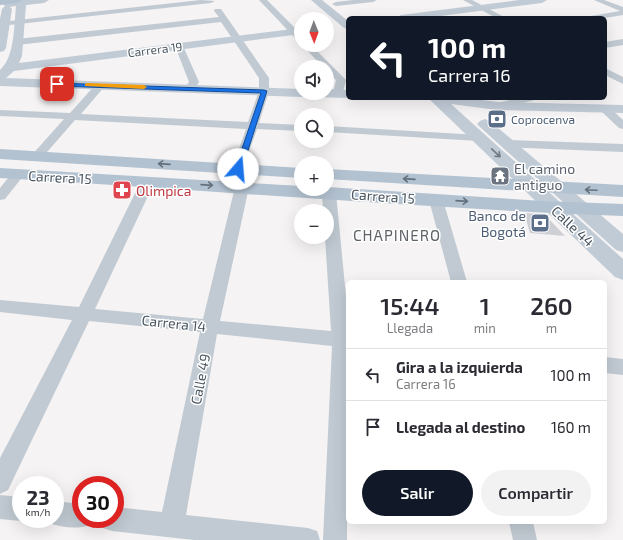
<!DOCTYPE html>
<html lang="es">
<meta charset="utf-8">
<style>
:root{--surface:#fff;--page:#f2f2f3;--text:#2b2b33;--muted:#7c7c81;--line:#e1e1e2;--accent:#111827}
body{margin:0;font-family:"Exo 2",sans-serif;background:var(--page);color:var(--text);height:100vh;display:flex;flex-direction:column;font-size:15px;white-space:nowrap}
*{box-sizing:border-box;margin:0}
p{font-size:13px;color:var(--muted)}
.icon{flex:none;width:22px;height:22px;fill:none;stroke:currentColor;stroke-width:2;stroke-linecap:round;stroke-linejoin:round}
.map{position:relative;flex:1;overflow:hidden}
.sheet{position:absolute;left:346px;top:280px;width:261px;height:244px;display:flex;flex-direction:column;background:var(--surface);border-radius:6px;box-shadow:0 4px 16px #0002}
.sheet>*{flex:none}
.guide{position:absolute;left:346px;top:16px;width:261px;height:84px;border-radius:6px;box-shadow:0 4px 16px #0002;background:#111827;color:#fff;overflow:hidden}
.needle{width:26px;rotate:179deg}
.tools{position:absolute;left:294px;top:12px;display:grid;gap:8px}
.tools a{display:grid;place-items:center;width:40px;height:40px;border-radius:50%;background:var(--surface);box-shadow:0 4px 16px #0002;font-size:20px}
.speed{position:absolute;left:12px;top:476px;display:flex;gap:8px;font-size:20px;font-weight:700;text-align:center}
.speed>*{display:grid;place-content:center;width:52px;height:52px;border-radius:50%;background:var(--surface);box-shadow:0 4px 16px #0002;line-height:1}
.speed small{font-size:10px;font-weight:400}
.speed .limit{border:6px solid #d22;background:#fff;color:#111}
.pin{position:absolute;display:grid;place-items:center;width:34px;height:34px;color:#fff;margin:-17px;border-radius:8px;box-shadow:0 2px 6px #0006}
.me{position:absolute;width:44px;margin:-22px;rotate:18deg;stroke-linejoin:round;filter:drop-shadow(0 0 3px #0008)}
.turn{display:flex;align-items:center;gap:14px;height:84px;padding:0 16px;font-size:18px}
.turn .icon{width:52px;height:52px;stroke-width:2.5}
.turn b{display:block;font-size:28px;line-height:34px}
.eta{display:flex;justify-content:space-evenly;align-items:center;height:68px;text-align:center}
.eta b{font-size:24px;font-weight:600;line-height:28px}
.action{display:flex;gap:8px;margin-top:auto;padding:8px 16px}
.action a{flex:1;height:46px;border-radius:24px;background:var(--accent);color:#fff;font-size:16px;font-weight:600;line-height:46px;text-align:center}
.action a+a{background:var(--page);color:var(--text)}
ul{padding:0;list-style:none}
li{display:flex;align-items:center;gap:12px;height:52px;padding:0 16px;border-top:1px solid var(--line)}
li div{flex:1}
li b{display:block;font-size:15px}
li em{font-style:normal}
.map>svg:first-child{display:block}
</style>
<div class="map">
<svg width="623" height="540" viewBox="0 0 623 540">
<rect width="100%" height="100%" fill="#f5f3f3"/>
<!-- building -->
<polygon fill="#cdcfd5" points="524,213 544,214 565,236 530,233"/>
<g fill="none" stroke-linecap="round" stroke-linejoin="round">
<!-- street -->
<g fill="#c1cad2" fill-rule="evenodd">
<polygon points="201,0 215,1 211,3 0,26 0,22"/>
<polygon points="259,0 267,0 301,34 301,42 298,41"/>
<polygon points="353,0 377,0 373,2 336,6 332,4 336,2"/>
<polygon points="463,0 472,0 506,18 496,18"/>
<polygon points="594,0 604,0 623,7 623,15 605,18 587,18 591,16 620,11"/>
<polygon points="215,9 221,9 269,78 269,91 259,123 301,125 301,131 257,129 242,172 234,172 232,169 246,129 75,120 41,159 33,159 31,156 64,119 0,116 0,110 70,113 96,84 100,83 105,86 81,114 248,122 259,91 259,78 221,22 17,45 13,42 17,39 219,17 214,11"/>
<polygon points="623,39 623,45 605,48 605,42"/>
<polygon points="179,43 183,46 199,82 193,91 189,92 184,89 189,82 175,46"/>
<polygon points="302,45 311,45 346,80 342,96 334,96 333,94 336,80 327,71 327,67 323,67"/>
<polygon points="605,68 623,77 623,84 605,75"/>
<polygon points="518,98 536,98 535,100 497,109 492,106 493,104"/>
<polygon points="605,106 609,107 623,120 623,129 619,128 601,111 600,109 601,107"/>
<polygon points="327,126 479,135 483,136 485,138 483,140 479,141 327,132"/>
<polygon points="508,140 623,144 623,152 504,147 502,144 504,141"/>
<polygon points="18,171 23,172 24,175 5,199 0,200 0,188 13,172"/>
<polygon points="148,177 153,178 155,181 95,309 203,319 235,187 237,184 247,184 249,187 220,321 331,331 325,237 327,237 327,211 323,211 322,193 324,190 334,190 336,193 348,317 347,540 323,540 332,346 217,334 186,515 308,528 317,531 320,540 194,540 112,531 103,528 100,519 115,519 115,507 162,512 200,332 89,321 8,490 0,494 0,458 72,320 0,312 0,300 79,307 141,181 143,178"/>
<polygon points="436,196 441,197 443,200 467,282 451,282 429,200 431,197"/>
<polygon points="605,357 623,359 623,375 605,373"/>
<polygon points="0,495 21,497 21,519 26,519 21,521 0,519"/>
<path d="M55,501L81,504V519H92L90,525C76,530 60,527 46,522L45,519H55Z"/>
<polygon points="509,522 533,522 537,540 513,540"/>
</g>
<!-- secondary -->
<g fill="#c1cbd6" fill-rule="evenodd">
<path d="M17,0H49L44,3L26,5L22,56L19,63L301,28V34L14,71L6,78L301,89V93H327V89L348,90L349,98L314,97L309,96L308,94L306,96L301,97L0,86V70C15,57 14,25 16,6L10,7L12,9L6,48L4,51L0,52V19L2,9L5,6L3,4L5,2Z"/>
<polygon points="311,0 322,0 348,21 348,29 344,28"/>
<polygon points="519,0 547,0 542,3 425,18 396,18 401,15"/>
<polygon points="428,98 468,98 497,102 623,105 623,113 497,110 451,104 623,259 623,280 615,277"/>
<polygon points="485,119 490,121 623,234 623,252 616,250 480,127 477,124 480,121"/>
</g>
<!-- primary -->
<g fill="#b3c2d1" fill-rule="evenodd">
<polygon points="0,0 23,0 18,3 0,5"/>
<polygon points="0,149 301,168 301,178 0,159"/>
<path d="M0,168L301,186V189H327V187L543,201L623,204V216C415,208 208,190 0,178Z"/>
<polygon points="327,169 623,185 623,197 327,179"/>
</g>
</g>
<!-- one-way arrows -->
<defs><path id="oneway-shaft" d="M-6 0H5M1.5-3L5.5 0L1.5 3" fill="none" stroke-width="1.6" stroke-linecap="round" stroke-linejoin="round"/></defs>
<use stroke="#6e7984" href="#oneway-shaft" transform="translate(496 153) rotate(43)"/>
<g stroke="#64717d">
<use href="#oneway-shaft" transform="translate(164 164) rotate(-176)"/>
<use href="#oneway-shaft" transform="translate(409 179) rotate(-176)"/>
<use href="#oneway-shaft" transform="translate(207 185) rotate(4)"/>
<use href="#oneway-shaft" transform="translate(591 190) rotate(-177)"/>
<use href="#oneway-shaft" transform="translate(462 201) rotate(4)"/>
</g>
<!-- route -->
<polygon fill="#1a73e8" stroke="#114b97" points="55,83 264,90 267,91 242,169 238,171 235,169 261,93 57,86 55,84"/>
<!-- slow -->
<polygon fill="#f59e0b" points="87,83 144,85 147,87 144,89 85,86 85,84"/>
<!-- icons -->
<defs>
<g id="bank-square" transform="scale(1)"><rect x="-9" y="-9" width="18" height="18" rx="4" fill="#5c6f8a" stroke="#fff"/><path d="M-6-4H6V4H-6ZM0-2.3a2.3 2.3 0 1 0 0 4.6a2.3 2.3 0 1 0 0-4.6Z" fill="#fff"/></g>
<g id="temple-square" transform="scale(1)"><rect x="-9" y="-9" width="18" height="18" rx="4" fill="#6b7280" stroke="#fff"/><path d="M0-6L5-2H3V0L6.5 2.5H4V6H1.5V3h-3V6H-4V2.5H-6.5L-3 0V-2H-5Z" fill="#fff"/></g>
<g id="pharmacy-square" transform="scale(1)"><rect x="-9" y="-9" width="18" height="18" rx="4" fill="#e0444e" stroke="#fff"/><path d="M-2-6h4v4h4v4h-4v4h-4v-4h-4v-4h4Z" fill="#fff"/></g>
</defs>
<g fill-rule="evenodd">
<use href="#bank-square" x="497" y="119"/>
<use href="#temple-square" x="500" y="176"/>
<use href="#pharmacy-square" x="122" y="190"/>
<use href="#bank-square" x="540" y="223"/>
</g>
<g text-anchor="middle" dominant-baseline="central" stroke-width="3" stroke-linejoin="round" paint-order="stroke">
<!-- far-street labels -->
<g font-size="12" fill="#4a5661" stroke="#fff">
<text transform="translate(155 49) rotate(-7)">Carrera 19</text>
</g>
<!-- far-service labels -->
<g font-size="12" fill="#4e5e75" stroke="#fff" text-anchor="start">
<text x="511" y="119">Coprocenva</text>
</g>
<!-- worship labels -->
<g font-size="14" fill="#5b616d" stroke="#fff" text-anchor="start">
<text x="514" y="168">El camino<tspan x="514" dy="16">antiguo</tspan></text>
</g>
<!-- street labels -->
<g font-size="14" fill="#4a5661" stroke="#fff">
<text transform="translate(60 177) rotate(3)">Carrera 15</text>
<text transform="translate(383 196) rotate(4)">Carrera 15</text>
<text transform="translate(573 226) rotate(43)">Calle 44</text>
<text transform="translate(174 323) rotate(6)">Carrera 14</text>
<text transform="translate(200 379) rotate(-79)">Calle 49</text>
</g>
<!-- health labels -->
<g font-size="14" fill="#be3a42" stroke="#fff" text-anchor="start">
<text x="136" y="190">Olimpica</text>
</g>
<!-- service labels -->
<g font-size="14" fill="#4e5e75" stroke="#fff" text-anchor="end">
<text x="526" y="215">Banco de<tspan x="526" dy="16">Bogotá</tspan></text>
</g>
<!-- neighbourhood labels -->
<g font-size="15" letter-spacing="1" fill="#5f6368" stroke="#fff">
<text x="397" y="235">CHAPINERO</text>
</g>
</g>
</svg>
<div class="tools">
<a><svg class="needle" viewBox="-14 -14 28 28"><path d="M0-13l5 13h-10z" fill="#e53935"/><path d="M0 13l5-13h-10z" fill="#7c7c81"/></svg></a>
<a><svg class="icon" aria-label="sound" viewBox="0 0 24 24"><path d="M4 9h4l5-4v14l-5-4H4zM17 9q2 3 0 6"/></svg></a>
<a><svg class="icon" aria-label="search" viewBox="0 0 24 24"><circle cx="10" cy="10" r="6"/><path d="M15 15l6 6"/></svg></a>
<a>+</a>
<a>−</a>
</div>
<div class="speed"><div>23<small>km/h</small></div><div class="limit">30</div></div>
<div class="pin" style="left:57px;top:84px;background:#d93025"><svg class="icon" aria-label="arrive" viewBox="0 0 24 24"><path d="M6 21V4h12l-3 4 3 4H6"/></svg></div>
<svg class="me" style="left:238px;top:169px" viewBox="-20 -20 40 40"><circle r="19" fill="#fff"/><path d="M0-13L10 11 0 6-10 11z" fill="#1a73e8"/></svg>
<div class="guide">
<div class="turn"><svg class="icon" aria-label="left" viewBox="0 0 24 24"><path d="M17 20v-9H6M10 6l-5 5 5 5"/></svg><div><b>100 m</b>Carrera 16</div></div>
</div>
<section class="sheet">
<div class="eta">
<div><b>15:44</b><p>Llegada</p></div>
<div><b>1</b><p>min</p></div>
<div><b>260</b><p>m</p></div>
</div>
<ul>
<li><svg class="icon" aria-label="left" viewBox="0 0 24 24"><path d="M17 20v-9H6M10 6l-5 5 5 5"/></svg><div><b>Gira a la izquierda</b><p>Carrera 16</p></div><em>100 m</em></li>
<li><svg class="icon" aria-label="arrive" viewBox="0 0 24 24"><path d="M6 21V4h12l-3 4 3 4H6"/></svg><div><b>Llegada al destino</b></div><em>160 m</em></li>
</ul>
<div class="action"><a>Salir</a><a>Compartir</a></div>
</section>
</div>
